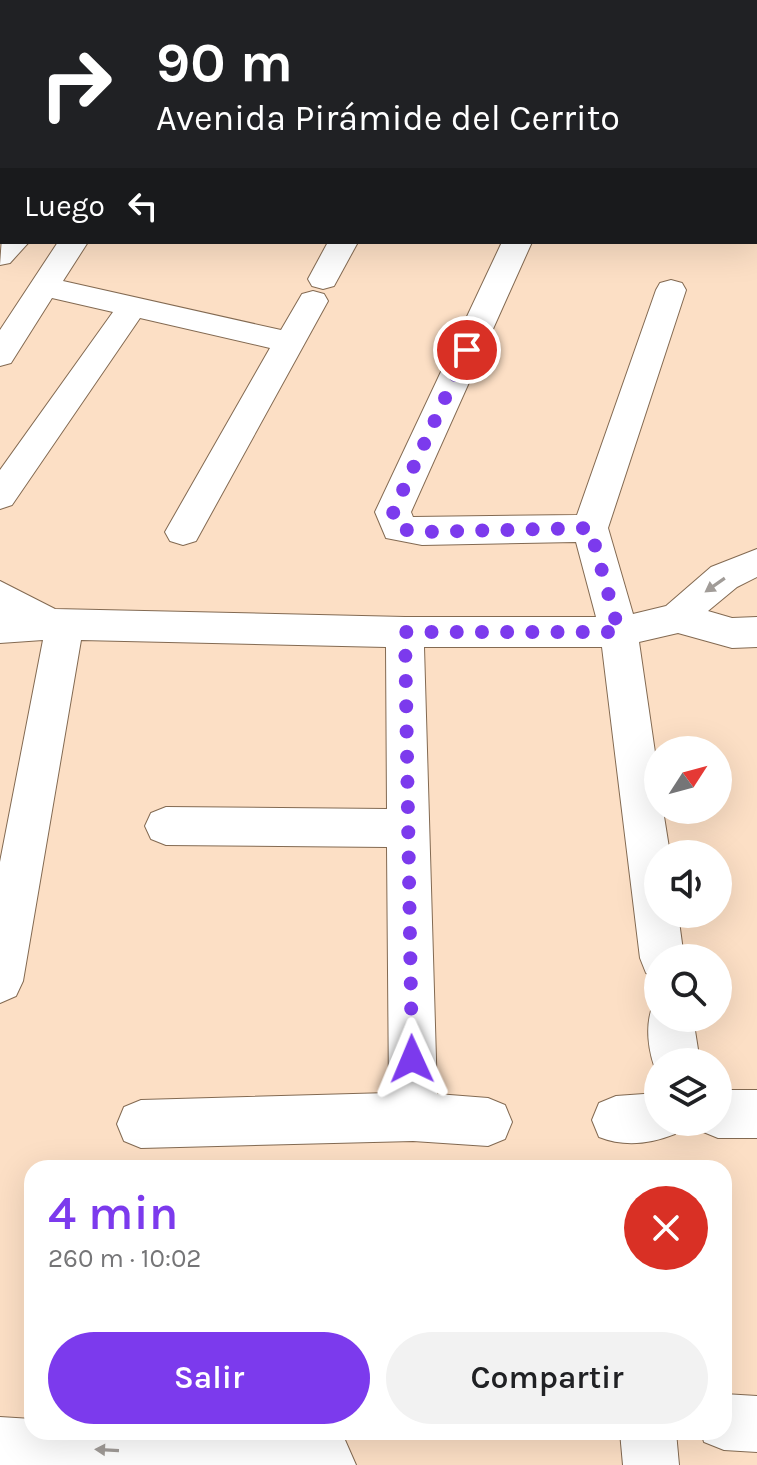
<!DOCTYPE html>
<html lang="es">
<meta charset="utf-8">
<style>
:root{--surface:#fff;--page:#f2f2f2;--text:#202124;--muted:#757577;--accent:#7c3aed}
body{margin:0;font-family:Karla,sans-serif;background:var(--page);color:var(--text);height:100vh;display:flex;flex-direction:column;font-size:30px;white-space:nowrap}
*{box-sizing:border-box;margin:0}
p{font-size:26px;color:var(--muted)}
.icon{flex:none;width:44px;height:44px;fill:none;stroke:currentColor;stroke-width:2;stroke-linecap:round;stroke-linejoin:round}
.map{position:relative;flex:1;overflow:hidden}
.details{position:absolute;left:24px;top:1160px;width:708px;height:280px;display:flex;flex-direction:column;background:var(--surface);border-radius:24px;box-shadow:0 8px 32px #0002}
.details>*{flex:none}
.banner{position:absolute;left:0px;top:0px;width:758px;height:244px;box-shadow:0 8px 32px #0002;background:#202124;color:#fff;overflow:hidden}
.needle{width:52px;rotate:54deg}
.fabs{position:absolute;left:644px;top:736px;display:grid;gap:16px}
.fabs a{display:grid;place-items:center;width:88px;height:88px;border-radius:50%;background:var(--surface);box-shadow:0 8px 32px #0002;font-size:40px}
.pin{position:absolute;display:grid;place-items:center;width:68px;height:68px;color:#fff;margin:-34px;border:4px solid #fff;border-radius:50%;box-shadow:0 2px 8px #0007}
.me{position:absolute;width:88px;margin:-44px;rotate:359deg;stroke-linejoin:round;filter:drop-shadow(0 0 6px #0008)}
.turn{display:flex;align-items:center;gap:28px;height:168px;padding:0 24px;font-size:36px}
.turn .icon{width:104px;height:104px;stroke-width:2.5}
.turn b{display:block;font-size:56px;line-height:68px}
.then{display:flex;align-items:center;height:76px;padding:0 24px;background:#0003;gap:16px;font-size:30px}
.round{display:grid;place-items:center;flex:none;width:84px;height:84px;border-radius:42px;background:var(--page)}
.headline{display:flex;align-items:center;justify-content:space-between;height:136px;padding:0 24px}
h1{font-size:48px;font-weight:600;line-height:60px;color:var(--accent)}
.button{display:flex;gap:16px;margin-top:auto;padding:16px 24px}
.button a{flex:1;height:92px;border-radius:48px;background:var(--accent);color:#fff;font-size:32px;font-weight:600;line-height:92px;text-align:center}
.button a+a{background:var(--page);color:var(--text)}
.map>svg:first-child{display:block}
</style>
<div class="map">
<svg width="757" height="1465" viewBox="0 0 757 1465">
<rect width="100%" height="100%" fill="#fcdfc5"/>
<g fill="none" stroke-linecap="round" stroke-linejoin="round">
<!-- minor casing -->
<g stroke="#836a52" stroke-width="2">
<g id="minor">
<polygon points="129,0 163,0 164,2 130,2"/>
<polygon points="175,0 199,0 174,2"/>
<polygon points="265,0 290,0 291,2 266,2"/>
<rect x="596" y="0" width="24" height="2"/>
<rect x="733" y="0" width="24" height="2"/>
<rect x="756" y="28" width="1" height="14"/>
<polygon points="0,68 2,69 2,85 0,84"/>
<rect x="756" y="81" width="1" height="16"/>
<rect x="0" y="159" width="2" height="16"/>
<rect x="756" y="213" width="1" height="19"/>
<polygon points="2,237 2,242 29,242 10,263 0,265"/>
<polygon points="58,242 88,242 63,281 281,330 302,294 313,291 324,294 328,301 196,541 183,545 170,541 165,532 270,348 140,318 12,505 0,509 0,470 113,312 52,298 11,363 0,366 0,330"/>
<polygon points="328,242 358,242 334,286 323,289 312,286 308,279"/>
<polygon points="502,242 532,242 411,512 413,517 577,515 656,290 660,283 671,280 682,283 686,290 608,528 633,614 666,606 711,567 757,549 757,577 737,587 708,611 732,618 757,617 757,647 732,648 678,633 639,642 658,773 658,810 663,810 670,854 658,854 658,914 678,914 684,958 658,958 658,978 646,973 640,958 602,647 424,647 437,1094 488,1098 505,1105 512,1122 505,1139 488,1146 413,1141 141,1148 124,1141 117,1124 124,1107 141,1100 389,1093 387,847 166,845 151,839 145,826 151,813 166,807 387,809 386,647 81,640 23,981 16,996 0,1003 0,862 43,640 0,643 0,581 55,609 405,617 596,617 576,542 422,545 386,538 375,512"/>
<path d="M658,1000V1018H693L700,1062H658V1076C648,1053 644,1025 654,1002Z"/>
<polygon points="718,1090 757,1090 757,1138 718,1138 701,1131 697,1122 718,1122"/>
<path d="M658,1093V1122H680L675,1134C650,1144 624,1147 599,1137L592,1120L599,1103L616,1096Z"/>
<polygon points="724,1394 757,1396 757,1452 724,1450 704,1442 701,1432 724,1432"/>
<polygon points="0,1417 32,1419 32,1432 325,1432 345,1440 356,1465 0,1465"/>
<polygon points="620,1432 676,1432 679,1465 623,1465"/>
</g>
</g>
<!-- path -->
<polyline stroke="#a18c79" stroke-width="3" stroke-dasharray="6 3" stroke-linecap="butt" points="340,0 345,2"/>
<!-- minor -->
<use href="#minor" fill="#fff" fill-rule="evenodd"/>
</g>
<!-- one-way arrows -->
<defs><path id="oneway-solid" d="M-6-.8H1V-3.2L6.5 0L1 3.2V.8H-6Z" transform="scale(2)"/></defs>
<g fill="#a19c98">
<use href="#oneway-solid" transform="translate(715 585) rotate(145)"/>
<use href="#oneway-solid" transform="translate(107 1450) rotate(-177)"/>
</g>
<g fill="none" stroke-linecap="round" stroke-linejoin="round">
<!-- route -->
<polyline stroke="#7c3aed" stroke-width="14" stroke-dasharray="0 25.2" points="412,1059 405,632 619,632 590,528 422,532 399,529 393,512 467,350"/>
</g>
</svg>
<div class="fabs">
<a><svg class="needle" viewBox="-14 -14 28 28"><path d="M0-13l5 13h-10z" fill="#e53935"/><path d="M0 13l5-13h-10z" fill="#757577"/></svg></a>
<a><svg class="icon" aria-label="sound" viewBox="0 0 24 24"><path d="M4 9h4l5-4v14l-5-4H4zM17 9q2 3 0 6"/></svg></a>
<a><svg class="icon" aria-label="search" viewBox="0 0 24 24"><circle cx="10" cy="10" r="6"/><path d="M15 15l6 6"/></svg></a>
<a><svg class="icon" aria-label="layers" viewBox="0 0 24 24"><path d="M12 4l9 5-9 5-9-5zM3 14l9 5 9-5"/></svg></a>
</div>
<div class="pin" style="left:467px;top:350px;background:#d93025"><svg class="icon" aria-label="arrive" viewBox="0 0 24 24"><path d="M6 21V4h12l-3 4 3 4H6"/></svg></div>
<svg class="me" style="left:412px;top:1059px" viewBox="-20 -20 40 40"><path d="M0-17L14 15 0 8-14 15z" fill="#7c3aed" stroke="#fff" stroke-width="4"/></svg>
<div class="banner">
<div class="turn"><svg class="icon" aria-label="right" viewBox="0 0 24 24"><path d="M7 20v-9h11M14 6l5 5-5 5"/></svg><div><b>90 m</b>Avenida Pirámide del Cerrito</div></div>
<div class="then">Luego<svg class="icon" aria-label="left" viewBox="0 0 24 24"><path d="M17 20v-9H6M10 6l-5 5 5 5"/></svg></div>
</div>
<section class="details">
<div class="headline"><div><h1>4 min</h1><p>260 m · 10:02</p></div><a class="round" style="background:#d93025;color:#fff"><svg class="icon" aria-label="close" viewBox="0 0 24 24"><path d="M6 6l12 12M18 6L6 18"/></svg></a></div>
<div class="button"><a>Salir</a><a>Compartir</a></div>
</section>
</div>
